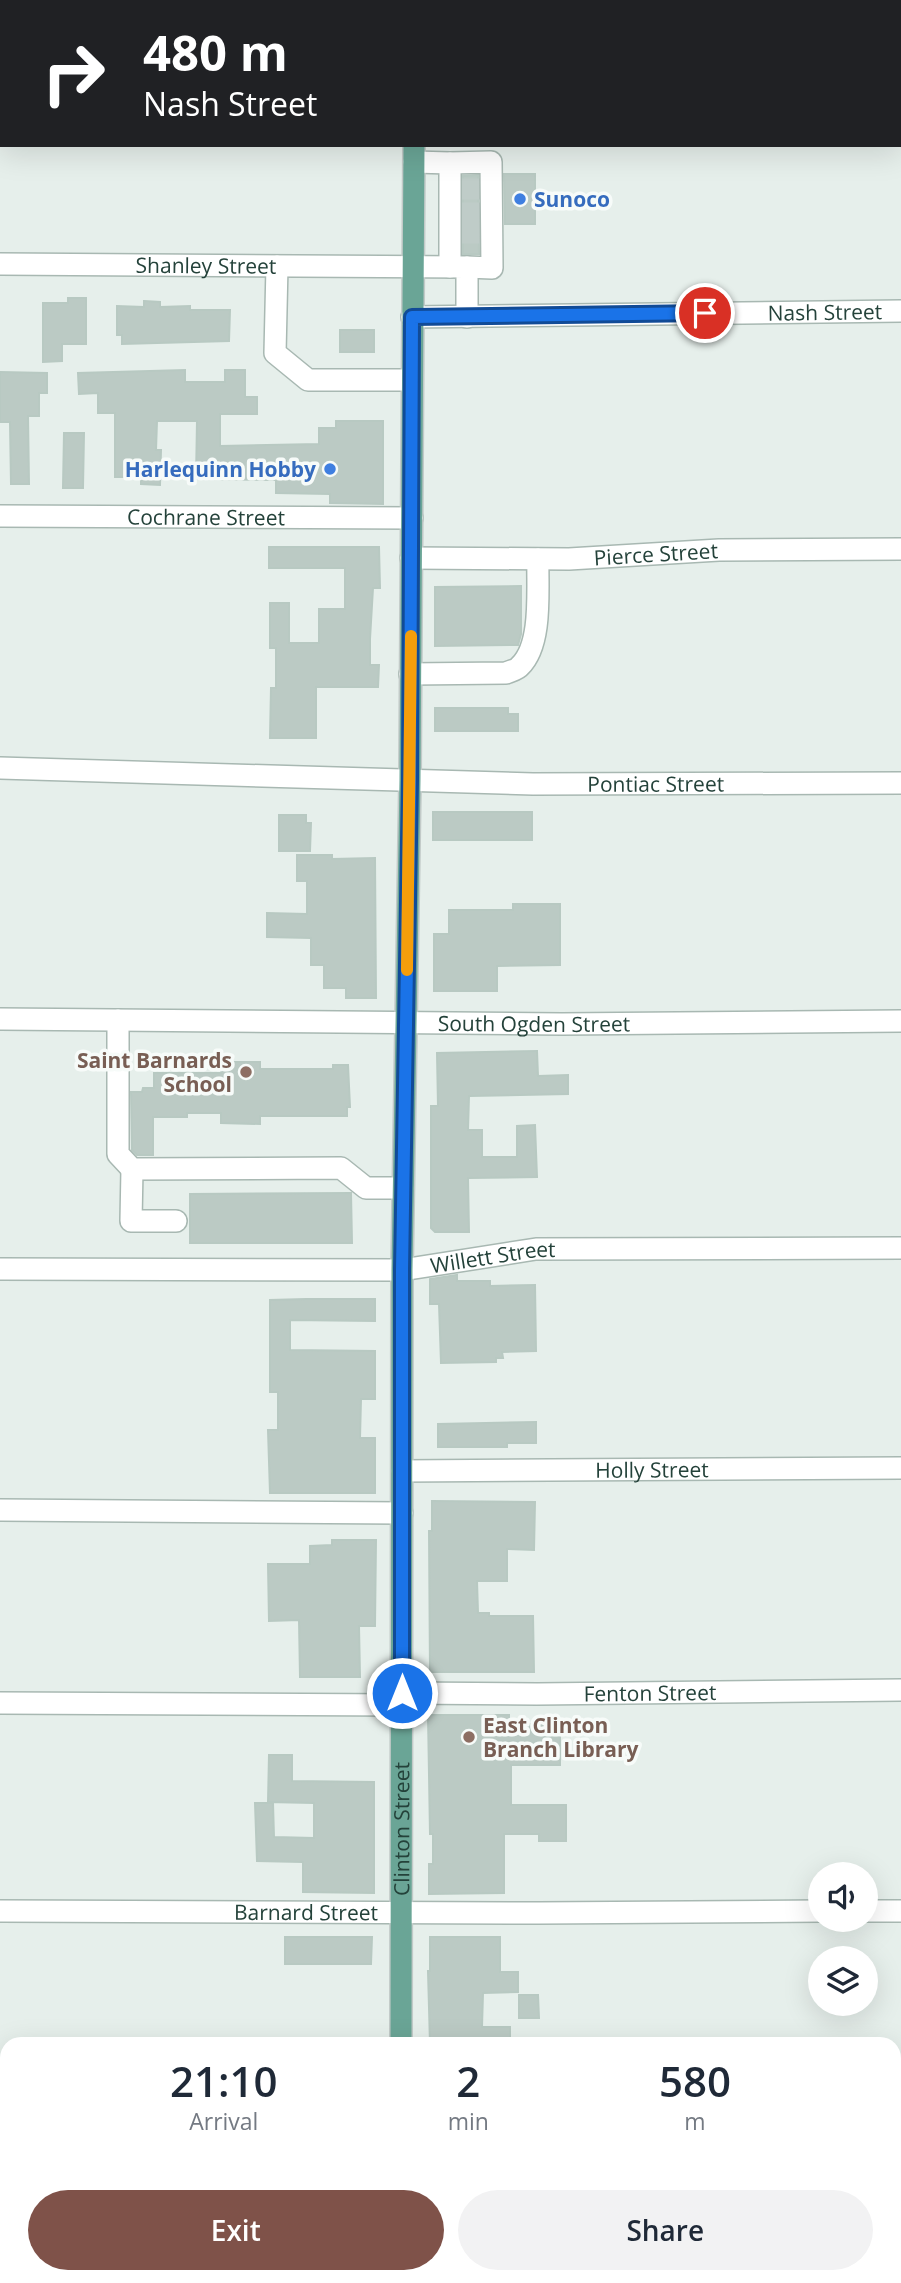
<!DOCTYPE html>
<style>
:root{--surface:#fff;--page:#f2f2f3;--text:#1f2937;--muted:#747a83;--accent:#7f5249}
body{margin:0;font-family:"Open Sans",sans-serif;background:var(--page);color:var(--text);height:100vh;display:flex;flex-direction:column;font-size:26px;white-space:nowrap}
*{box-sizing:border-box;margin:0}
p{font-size:23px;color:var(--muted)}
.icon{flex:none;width:38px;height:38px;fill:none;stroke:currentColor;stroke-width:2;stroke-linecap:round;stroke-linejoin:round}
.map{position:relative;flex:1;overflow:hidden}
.panel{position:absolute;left:0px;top:2037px;width:901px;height:247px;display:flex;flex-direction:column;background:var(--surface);border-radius:21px 21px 0 0;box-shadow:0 7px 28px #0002}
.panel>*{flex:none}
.banner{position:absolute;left:0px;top:0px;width:901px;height:147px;box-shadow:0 7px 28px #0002;background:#202124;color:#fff;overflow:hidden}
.buttons{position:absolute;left:808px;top:1862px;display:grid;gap:14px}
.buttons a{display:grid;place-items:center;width:70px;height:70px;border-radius:50%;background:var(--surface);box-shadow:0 7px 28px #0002;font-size:35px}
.pin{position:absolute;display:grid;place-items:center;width:60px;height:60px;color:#fff;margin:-30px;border:4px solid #fff;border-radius:50%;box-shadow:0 2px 7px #0007}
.me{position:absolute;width:77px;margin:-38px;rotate:0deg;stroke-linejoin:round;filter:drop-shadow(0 0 5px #0008)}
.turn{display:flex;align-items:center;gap:24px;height:147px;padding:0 28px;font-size:32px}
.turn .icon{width:91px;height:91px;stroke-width:2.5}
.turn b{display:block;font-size:49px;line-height:60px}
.eta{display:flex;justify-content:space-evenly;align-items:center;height:119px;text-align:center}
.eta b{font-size:42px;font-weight:600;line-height:49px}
.action{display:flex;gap:14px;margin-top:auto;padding:14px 28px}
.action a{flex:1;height:80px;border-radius:42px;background:var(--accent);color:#fff;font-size:28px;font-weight:600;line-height:80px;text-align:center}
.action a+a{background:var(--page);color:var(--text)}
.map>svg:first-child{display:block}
</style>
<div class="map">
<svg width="901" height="2283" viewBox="0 0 901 2283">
<rect width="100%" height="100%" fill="#e6efeb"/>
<!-- building -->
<g fill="#bbcac4" stroke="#b8c9c2" stroke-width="2">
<polygon points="504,174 535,174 535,224 505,224"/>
<polygon points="478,175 479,254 463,254 463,176"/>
<polygon points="68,298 86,298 86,344 62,344 62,361 43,362 43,303 68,303"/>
<polygon points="144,301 160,302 160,307 190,306 190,310 230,310 229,341 122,344 122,335 117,335 117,306 144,307"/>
<rect x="340" y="330" width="34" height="22"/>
<polygon points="185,370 185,382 225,382 225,370 245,370 245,397 257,397 257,414 220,414 220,446 319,444 319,428 336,428 336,421 383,421 383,504 330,503 330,494 276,493 276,480 196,479 197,421 157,421 156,450 161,450 160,485 141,484 141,477 115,477 115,413 98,413 98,393 79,394 78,373"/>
<polygon points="0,372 47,373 47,393 39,393 39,416 28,416 29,484 11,484 10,422 0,422"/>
<polygon points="64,433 84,433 83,488 63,488"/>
<polygon points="269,547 379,547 380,588 373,588 370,639 370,665 379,665 378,687 316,687 316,738 270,738 271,688 276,688 276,648 270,648 270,603 289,603 289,643 319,643 319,609 345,609 345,568 269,568"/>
<polygon points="521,586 521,634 518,645 435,646 435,587"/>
<polygon points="435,708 508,708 508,714 518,714 518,731 435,731"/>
<rect x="433" y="812" width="99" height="28"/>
<polygon points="279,815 306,815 306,823 311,823 310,851 279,851"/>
<polygon points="297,855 332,855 332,859 375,858 376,998 346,998 346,988 324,988 324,965 311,965 311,938 267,937 267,913 307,914 307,881 297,881"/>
<polygon points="513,904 560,904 560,965 497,966 497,991 434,991 434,934 449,934 449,910 513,910"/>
<polygon points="537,1051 538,1076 568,1075 568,1094 469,1096 468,1130 482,1130 482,1157 517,1157 517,1126 535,1125 537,1177 468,1178 469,1232 435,1232 431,1228 431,1106 438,1106 437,1053"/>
<polygon points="221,1062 260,1062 260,1069 333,1069 333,1065 348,1065 350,1107 347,1107 347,1116 260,1116 260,1124 221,1123 221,1113 187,1113 187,1117 153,1117 153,1155 137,1155 132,1150 131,1092 142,1092 143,1088 154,1088 154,1073 221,1073"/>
<polygon points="351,1193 352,1243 190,1243 190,1194"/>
<polygon points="457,1275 457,1281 490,1281 490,1286 535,1285 536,1351 502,1352 503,1358 496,1358 496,1362 441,1363 439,1304 430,1304 430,1279"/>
<polygon points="306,1299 375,1299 375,1321 290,1320 290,1350 375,1351 375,1399 361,1399 360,1438 375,1438 375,1493 270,1493 268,1430 278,1430 278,1392 270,1392 270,1300"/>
<polygon points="536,1422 536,1443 507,1443 507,1447 438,1447 438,1424"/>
<polygon points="432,1501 535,1502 534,1550 507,1549 507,1581 477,1581 478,1613 489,1613 489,1616 533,1616 534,1672 430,1672 429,1531 432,1531"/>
<polygon points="332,1540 376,1540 375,1626 359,1626 360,1677 300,1677 299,1620 269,1621 268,1564 310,1564 310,1546 332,1545"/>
<polygon points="428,1715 509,1715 509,1724 560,1724 560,1765 511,1765 511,1805 566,1805 566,1841 539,1841 539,1834 504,1834 504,1893 429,1894 429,1864 433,1864 433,1834 430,1834"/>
<polygon points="269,1755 292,1755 292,1781 374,1782 374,1893 303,1892 303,1862 257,1861 255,1803 273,1803 274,1837 314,1838 314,1803 268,1802"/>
<polygon points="285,1937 372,1937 371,1964 285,1964"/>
<polygon points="430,1937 500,1937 500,1972 518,1972 518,1992 483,1993 482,2027 510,2027 510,2044 430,2044 428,1971 430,1971"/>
<polygon points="519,1995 538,1995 539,2018 519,2018"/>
</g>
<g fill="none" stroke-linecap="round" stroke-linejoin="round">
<!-- minor-tunnel -->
<g stroke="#bfccc8" stroke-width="21" stroke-dasharray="21 10" stroke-linecap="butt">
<polyline points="461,189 483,189"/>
<polyline points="461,213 483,213"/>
<polyline points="461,233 482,233"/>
</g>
<!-- minor casing -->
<g stroke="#a8b8b2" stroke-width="24">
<g id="minor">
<polyline points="0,39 2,39"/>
<polyline points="900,87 901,87"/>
<polyline points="414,162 450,163 450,267"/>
<polyline points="450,163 491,162 492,268 467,267"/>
<path id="s1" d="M0,264L467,267V317"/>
<polyline points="277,266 275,353 308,380 412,380"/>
<path id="s2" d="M412,317L901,311"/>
<path id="s3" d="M0,516L412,518"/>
<path id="s4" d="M411,558L569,559L719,550L901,549"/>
<path d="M410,674L506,673C510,671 517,670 520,666C543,644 537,588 538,559"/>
<path id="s5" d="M0,768L533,784L901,783"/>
<path id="s6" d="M0,1019L562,1024L901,1021"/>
<polyline points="118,1020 118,1154 132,1169 341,1168 366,1188 403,1188"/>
<polyline points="132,1169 131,1221 176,1221"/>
<path id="s7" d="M0,1269L402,1270L536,1249L901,1248"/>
<path id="s8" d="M402,1471L901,1468"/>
<polyline points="0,1510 402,1513"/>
<path id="s9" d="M402,1693L537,1694L901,1690"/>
<polyline points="0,1703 402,1705"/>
<path id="s10" d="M0,1911L539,1913L821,1911"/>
<polyline points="866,1911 901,1911"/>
<polyline points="0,2127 7,2127"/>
<polyline points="894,2130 901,2130"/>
<polyline points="284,2277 284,2282 400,2281"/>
</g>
</g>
<!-- major casing -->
<g stroke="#c2cac8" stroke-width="24">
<g id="major">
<polyline points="416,2 416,0"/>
<path id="s11" d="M401,2044L402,1270L410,780L414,145"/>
<polyline points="400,2283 400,2277"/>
</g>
</g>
<!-- minor -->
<use href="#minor" stroke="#fff" stroke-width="21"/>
<!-- major -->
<use href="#major" stroke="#6aa596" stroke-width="21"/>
</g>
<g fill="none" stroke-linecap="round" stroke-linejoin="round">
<!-- route casing -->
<g stroke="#114b97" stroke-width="18">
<polyline id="route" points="402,1693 402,1270 410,780 412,317 705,313"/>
</g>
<!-- route -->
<use href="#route" stroke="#1a73e8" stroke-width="12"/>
<!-- slow -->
<polyline stroke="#f59e0b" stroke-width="12" points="407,970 411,636"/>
</g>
<!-- markers -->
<g fill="#3f7fe0" stroke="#f7fbf9" stroke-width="2.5">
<circle cx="520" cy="199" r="7"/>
<circle cx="330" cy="469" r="7"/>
</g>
<g fill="#8d6e63" stroke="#f7fbf9" stroke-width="2.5">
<circle cx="246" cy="1072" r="7"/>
<circle cx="469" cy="1737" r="7"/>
</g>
<g text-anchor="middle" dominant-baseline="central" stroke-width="7" stroke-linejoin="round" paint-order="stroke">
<!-- shop labels -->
<g font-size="21" font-weight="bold" fill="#366cbe" stroke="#f7fbf9" text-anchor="start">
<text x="534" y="199">Sunoco</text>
<text x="316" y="469" text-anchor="end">Harlequinn Hobby</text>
</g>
<!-- street labels -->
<g font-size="21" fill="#24423a" stroke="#f7fbf9">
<text stroke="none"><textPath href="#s1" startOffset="206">Shanley Street</textPath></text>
<text stroke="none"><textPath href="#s2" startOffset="413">Nash Street</textPath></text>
<text stroke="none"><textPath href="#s3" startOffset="206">Cochrane Street</textPath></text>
<text stroke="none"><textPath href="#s4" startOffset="245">Pierce Street</textPath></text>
<text stroke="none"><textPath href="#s5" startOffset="656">Pontiac Street</textPath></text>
<text stroke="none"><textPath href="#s6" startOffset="534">South Ogden Street</textPath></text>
<text stroke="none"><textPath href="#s7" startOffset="494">Willett Street</textPath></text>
<text stroke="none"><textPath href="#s8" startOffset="250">Holly Street</textPath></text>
<text stroke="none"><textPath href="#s9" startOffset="248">Fenton Street</textPath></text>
<text stroke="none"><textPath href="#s11" startOffset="215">Clinton Street</textPath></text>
<text stroke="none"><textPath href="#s10" startOffset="306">Barnard Street</textPath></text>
</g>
<!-- education labels -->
<g font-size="21" font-weight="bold" fill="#785e54" stroke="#f7fbf9" text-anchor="end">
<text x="232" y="1060">Saint Barnards<tspan x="232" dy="24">School</tspan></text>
<text x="483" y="1725" text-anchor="start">East Clinton<tspan x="483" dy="24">Branch Library</tspan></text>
</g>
</g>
</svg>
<div class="buttons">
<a><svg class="icon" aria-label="sound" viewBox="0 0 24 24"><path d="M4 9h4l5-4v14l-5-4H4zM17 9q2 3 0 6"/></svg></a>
<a><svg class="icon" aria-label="layers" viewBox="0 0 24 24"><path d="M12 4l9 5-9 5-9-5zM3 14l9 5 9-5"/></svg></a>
</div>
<div class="pin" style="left:705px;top:313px;background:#d93025"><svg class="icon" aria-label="arrive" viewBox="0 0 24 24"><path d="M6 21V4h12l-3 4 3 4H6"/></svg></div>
<svg class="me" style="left:402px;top:1693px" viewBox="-20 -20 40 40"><circle r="17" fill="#1a73e8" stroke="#fff" stroke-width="3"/><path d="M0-11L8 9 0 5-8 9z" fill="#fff"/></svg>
<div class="banner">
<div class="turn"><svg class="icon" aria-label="right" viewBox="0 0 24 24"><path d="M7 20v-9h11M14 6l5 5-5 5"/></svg><div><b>480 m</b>Nash Street</div></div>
</div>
<section class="panel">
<div class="eta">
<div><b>21:10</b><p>Arrival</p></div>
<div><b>2</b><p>min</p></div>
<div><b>580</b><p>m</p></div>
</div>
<div class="action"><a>Exit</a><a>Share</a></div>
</section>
</div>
